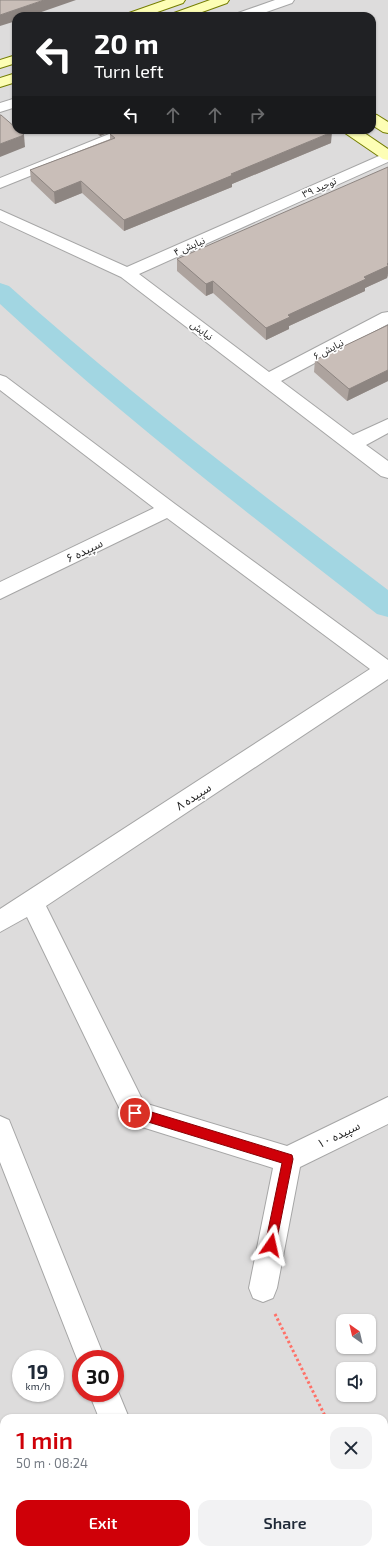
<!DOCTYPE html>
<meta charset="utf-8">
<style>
:root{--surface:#fff;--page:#f2f2f3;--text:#1f2937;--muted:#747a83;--accent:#cf0008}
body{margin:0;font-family:"Exo 2","Noto Sans Arabic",sans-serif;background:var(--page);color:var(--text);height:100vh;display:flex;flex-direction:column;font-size:15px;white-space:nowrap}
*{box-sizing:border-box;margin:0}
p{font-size:13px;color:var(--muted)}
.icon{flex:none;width:22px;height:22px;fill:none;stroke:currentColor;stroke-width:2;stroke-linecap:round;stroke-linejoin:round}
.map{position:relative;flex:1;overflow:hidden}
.drawer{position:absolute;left:0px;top:1414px;width:388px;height:140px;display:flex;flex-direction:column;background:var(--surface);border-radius:12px 12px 0 0;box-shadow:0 1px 3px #0004}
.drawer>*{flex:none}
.hud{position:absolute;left:12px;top:12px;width:364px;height:122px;border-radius:12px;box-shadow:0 1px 3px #0004;background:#202124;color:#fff;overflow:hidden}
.needle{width:26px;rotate:326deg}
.controls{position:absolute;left:336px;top:1314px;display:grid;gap:8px}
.controls a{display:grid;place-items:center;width:40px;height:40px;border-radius:8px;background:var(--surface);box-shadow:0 1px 3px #0004;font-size:20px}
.speed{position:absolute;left:12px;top:1350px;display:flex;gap:8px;font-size:20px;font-weight:700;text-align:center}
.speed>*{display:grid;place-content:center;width:52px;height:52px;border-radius:50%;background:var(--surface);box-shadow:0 1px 3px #0004;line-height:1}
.speed small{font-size:10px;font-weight:400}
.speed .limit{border:6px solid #d22;background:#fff;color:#111}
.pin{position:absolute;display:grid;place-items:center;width:34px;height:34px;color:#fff;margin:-17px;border:2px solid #fff;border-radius:50%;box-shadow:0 1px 4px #0007}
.me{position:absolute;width:44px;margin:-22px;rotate:11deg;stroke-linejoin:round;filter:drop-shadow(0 0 3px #0008)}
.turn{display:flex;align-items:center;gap:14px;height:84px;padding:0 16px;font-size:18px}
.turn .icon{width:52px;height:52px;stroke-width:2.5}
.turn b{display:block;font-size:28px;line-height:34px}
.lanes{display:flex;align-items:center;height:38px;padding:0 16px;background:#0003;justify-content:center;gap:20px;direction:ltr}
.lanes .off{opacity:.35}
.round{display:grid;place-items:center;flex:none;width:42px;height:42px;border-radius:12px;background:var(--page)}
.summary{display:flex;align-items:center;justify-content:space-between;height:68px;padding:0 16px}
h1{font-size:24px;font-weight:600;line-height:30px;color:var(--accent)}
.primary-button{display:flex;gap:8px;margin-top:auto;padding:8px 16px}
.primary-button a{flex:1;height:46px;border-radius:12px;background:var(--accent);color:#fff;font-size:16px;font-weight:600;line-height:46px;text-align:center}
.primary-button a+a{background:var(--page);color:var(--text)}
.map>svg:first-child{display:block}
</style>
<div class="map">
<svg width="388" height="1554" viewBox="0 0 388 1554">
<rect width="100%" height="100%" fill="#f1ece5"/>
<!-- residential -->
<path fill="#dddcdc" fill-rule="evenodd" d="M0,0H388V1554H0ZM16,16H372V130H16ZM343,1321H369V1347H343ZM21,1359H55V1393H21ZM81,1359H115V1393H81ZM343,1369H369V1395H343ZM4,1418H384V1550H4Z"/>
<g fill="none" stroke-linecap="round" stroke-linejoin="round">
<!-- canal -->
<path fill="#a2d6e2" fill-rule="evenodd" d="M0,283L9,286C129,394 259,492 388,590V617L377,614C249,514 120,415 0,304Z"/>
<!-- street casing -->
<g stroke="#a6a6a6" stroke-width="2">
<g id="street">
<polygon points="275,0 294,0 292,3 255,16 236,16 238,13"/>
<polygon points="16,98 16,107 0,112 0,103"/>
<polygon points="119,130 139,130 137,133 0,188 0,178"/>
<polygon points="388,152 388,162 139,274 269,372 382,313 388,312 388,324 281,381 353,435 388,419 388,433 366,445 388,461 388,478 381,476 121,277 0,221 0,210 127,267"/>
<polygon points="0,375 6,377 175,504 388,660 388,679 46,906 144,1103 287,1146 388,1097 388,1124 300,1167 277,1288 273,1298 263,1302 253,1298 249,1288 273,1168 126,1122 27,917 0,932 0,909 370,669 167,518 0,599 0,582 154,508 0,390"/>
<polygon points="0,1116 9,1120 105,1359 81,1359 81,1369 0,1162"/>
<polygon points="115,1384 129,1418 99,1418 89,1393 115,1393"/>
<polygon points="151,1550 181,1550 182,1554 152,1554"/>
</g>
</g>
<!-- secondary casing -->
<g stroke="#747d00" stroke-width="2">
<g id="secondary">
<polygon points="166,0 185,0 183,3 146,16 127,16 129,13"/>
<polygon points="210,0 229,0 227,3 191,16 172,16 174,13"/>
<polygon points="16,55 16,63 0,68 0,60"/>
<polygon points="16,73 16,82 0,87 0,78"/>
<polygon points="372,114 377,115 388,122 388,133 383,132 372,125"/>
<polygon points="343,130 360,130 388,149 388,160 383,159 345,133"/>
<polygon points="0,1433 4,1435 4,1475 0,1473"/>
<polygon points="20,1550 50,1550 51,1554 21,1554"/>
</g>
</g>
<!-- path -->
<g stroke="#ff7168" stroke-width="3" stroke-dasharray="2.5 2.5" stroke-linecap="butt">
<polyline points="275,1314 326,1418"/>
<polyline points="384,1538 388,1546"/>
</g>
<!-- street -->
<use href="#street" fill="#fff" fill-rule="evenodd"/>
<!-- secondary -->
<use href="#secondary" fill="#fdfeb5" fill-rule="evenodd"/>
</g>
<!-- wall -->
<g fill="#ada39e">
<polygon points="93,130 115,130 100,136"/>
<polygon points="110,134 331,143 232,184 232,187 124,231 82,193 55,204 31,181 30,170 110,139"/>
<polygon points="177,259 388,275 387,278 365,288 365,291 289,326 289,329 266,340 213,293 206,296 177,271"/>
<polygon points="388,323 388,381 347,401 314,372 315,360 388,325"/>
</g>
<!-- shaded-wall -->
<g fill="#8d8581">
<polygon points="44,0 76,0 30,16 16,16 16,21 0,26 0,15"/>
<polygon points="99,130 115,130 100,136"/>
<polygon points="332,132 331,143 232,184 232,187 124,231 124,220 231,174"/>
<polygon points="24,135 25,147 0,157 0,144"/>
<polygon points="81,181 82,193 55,204 54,192"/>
<polygon points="388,263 388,274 387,278 365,288 365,291 289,326 289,329 266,340 266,328 288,315 364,277"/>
<polygon points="213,281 213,293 206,296 206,284"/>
<polygon points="388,370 388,381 347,401 349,389"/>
</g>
<!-- building -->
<g fill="#c9beb8" stroke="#8d8581">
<polygon points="0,0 44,0 0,15"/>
<polygon points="0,115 1,115 16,128 16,130 18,130 24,135 0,144"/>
<polygon points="119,130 330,130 332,132 231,174 233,175 124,220 81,181 54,192 30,170 115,138 110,134"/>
<polygon points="388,167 388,263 387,264 388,265 388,266 364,277 366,279 288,315 290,317 266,328 213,281 206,284 177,259"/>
<polygon points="388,325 388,370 349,389 315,360"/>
</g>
<!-- route -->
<polygon fill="#cf0008" stroke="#870005" points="135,1107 292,1155 293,1159 275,1249 271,1251 267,1249 265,1245 282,1163 135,1118 131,1116 130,1113 131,1109"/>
<g text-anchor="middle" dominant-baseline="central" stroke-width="3.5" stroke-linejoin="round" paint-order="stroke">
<!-- far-street labels -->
<g font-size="10" fill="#1f1f1f" stroke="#fff">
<text transform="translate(319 187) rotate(-24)">توحید ۳۹</text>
<text transform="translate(189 246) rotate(-24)">نیایش ۴</text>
<text transform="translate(202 330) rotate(37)">نیایش</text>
<text transform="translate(328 349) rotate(-28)">نیایش ۶</text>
</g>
<!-- street labels -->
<g font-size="12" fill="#1f1f1f" stroke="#fff">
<text transform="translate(84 550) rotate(-26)">سپیده ۶</text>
<text transform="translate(193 796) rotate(-33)">سپیده ۸</text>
<text transform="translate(338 1134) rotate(-26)">سپیده ۱۰</text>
</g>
</g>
</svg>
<div class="controls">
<a><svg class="needle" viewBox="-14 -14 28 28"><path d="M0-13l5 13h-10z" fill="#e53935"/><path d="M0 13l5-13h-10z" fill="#747a83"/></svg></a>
<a><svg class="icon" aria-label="sound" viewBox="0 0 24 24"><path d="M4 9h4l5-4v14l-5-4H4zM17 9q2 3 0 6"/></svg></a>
</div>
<div class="speed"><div>19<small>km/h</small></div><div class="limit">30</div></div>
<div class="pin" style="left:135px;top:1113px;background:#d93025"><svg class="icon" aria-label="arrive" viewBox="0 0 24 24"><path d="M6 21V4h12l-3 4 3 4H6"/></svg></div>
<svg class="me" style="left:271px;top:1245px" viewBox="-20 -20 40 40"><path d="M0-17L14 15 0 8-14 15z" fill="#cf0008" stroke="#fff" stroke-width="4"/></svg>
<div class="hud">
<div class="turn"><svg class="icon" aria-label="left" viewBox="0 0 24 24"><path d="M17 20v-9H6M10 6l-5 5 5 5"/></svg><div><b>20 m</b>Turn left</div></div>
<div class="lanes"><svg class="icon" aria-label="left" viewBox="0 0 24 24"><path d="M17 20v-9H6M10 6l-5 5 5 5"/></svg><svg class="icon off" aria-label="ahead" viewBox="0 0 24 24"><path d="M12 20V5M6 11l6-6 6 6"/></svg><svg class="icon off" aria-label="ahead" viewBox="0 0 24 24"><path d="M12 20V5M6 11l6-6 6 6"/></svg><svg class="icon off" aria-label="right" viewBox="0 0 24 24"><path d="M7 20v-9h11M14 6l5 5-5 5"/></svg></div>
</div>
<section class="drawer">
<div class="summary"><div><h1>1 min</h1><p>50 m · 08:24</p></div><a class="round"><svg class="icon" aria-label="close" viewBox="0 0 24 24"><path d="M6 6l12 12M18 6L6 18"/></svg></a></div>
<div class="primary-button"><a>Exit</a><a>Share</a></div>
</section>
</div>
